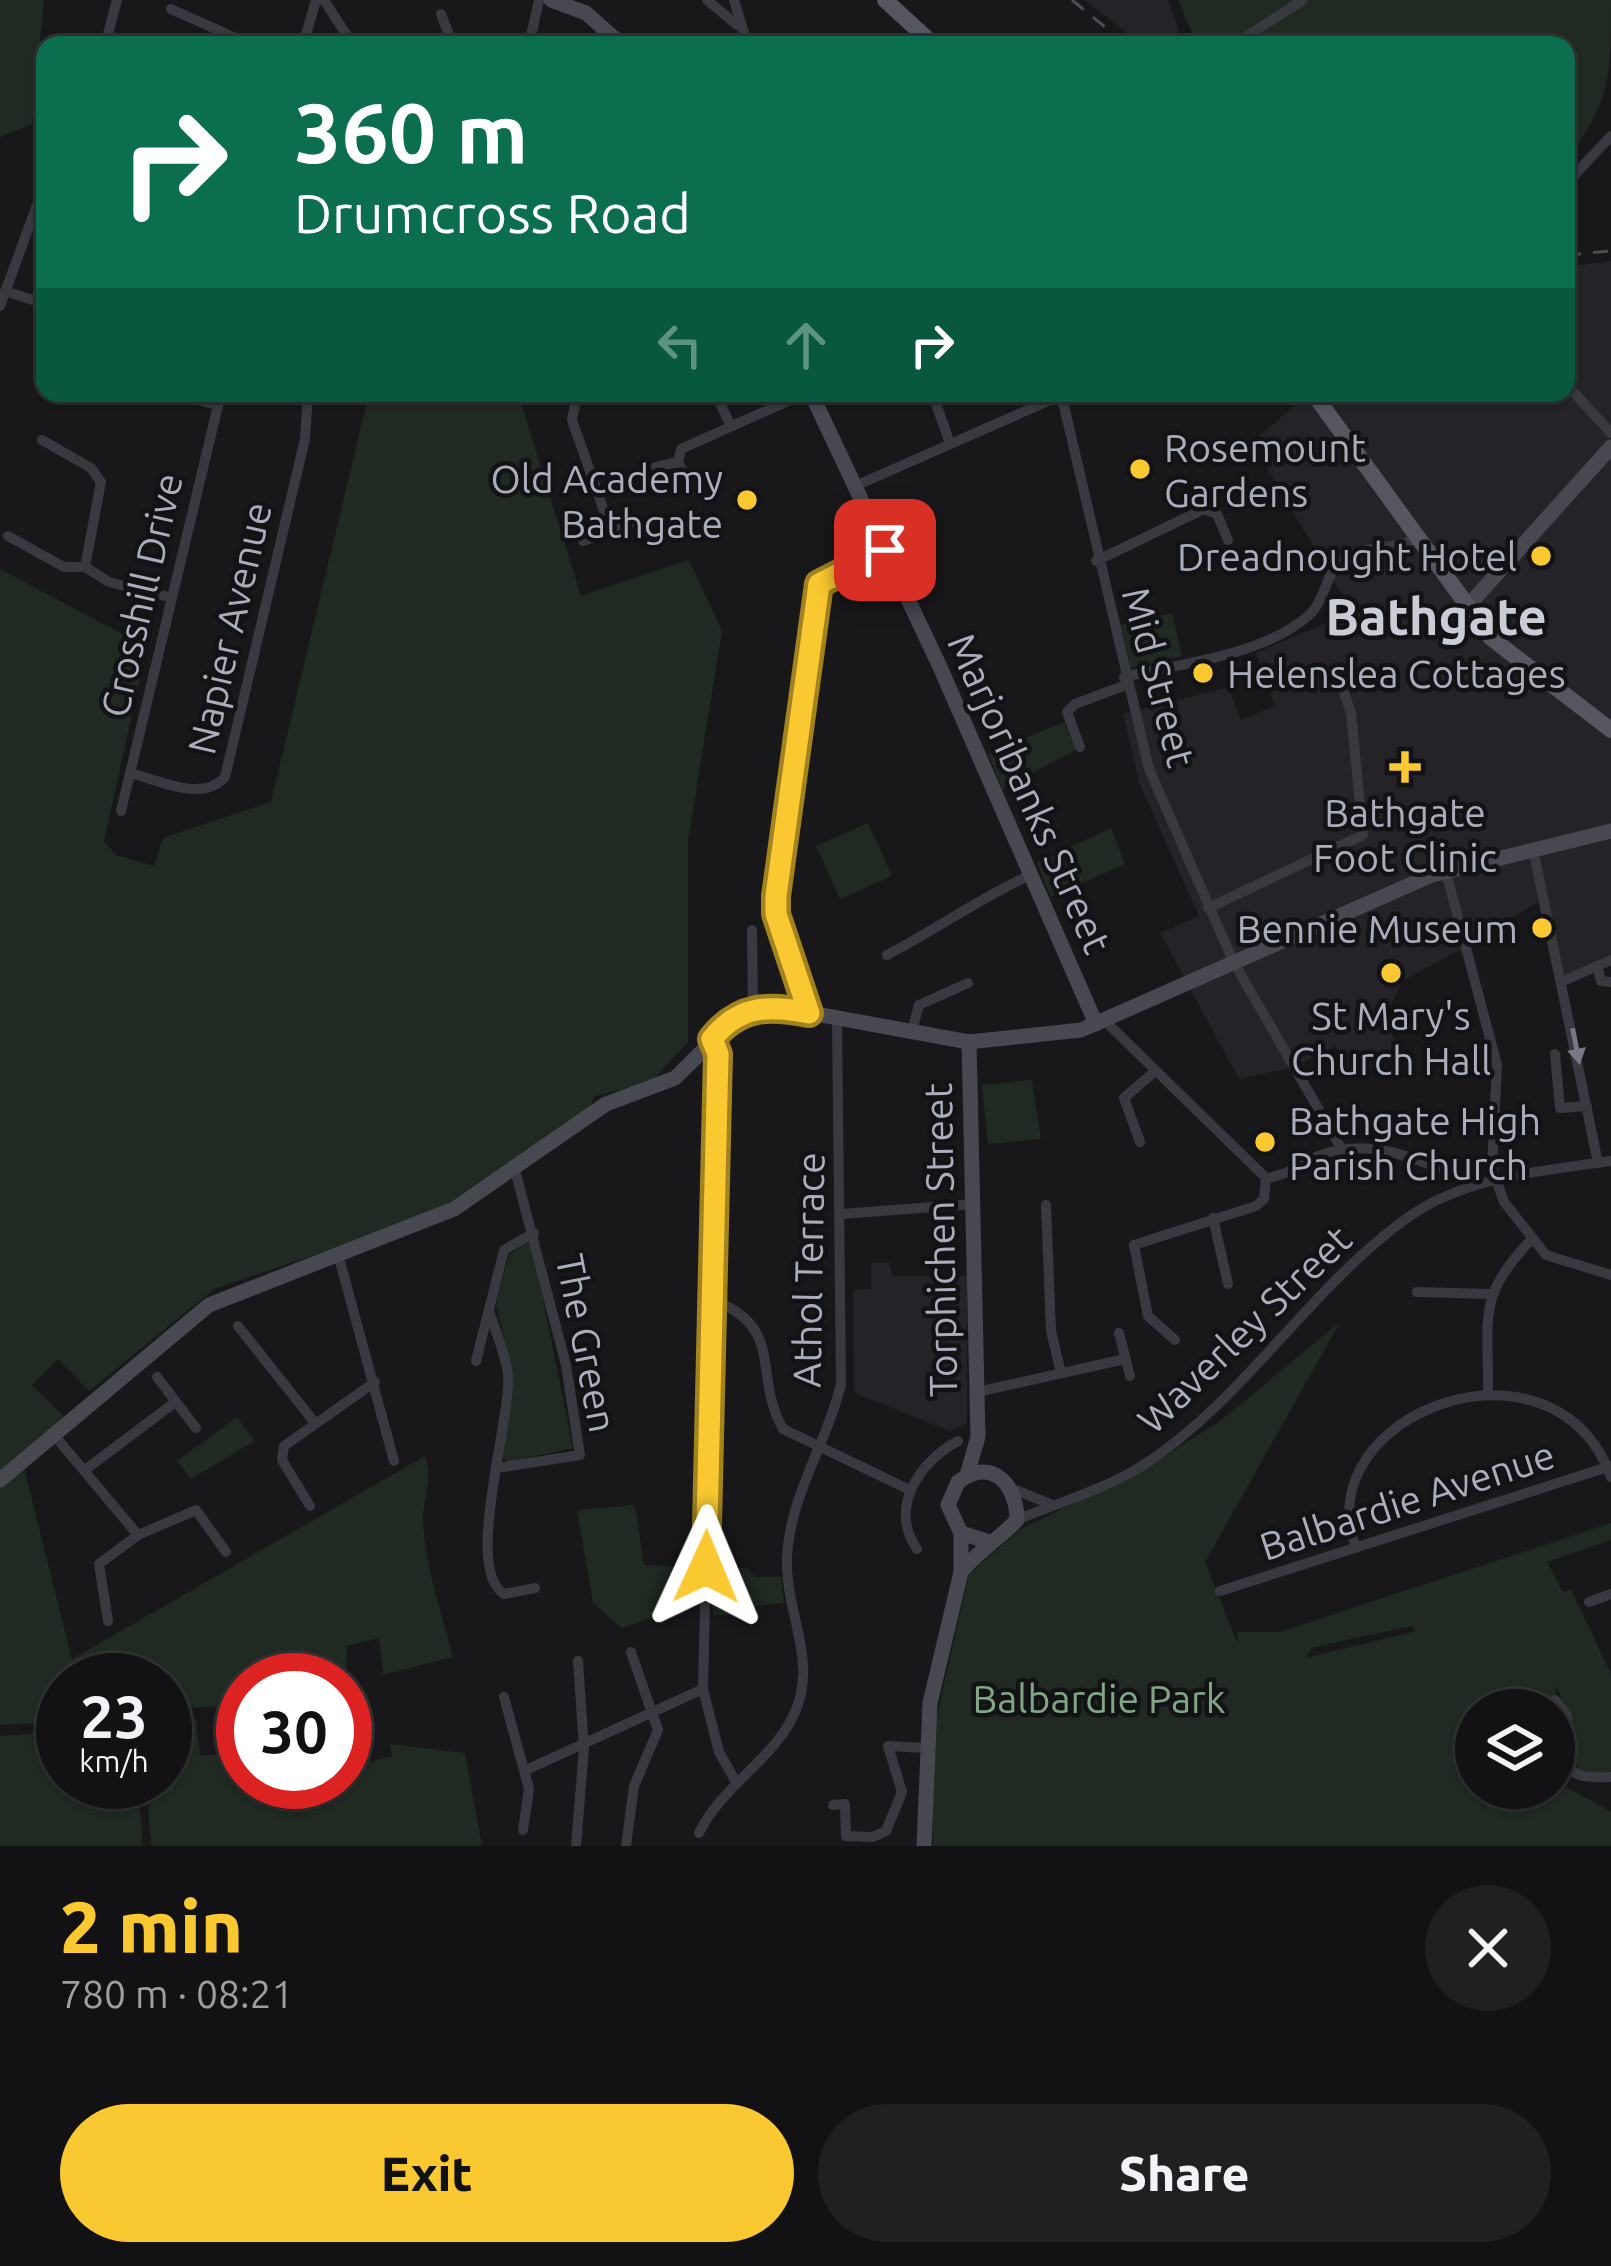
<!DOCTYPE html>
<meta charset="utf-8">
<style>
:root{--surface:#121214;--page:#1f2022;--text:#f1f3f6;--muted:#9c9ea0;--line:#313234;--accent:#fac931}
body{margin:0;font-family:Ubuntu,sans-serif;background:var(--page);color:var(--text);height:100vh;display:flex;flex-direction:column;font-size:45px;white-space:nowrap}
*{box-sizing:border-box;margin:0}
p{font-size:39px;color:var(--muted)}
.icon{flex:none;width:66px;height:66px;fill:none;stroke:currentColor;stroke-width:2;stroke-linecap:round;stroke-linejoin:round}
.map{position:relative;height:1846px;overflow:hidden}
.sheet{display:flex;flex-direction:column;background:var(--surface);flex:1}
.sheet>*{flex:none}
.hud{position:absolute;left:36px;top:36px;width:1539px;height:366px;border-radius:24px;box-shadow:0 3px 9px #0004,0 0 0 3px var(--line);background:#0b6e4f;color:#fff;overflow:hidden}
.fabs{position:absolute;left:1455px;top:1689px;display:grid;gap:24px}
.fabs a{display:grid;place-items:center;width:120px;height:120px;border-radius:50%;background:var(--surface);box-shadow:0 3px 9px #0004,0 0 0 3px var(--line);font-size:60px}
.speed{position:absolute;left:36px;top:1653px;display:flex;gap:24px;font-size:60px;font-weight:700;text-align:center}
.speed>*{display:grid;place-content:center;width:156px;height:156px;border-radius:50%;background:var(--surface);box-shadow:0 3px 9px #0004,0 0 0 3px var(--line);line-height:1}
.speed small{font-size:30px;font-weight:400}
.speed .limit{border:18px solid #d22;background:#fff;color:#111}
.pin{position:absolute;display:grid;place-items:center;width:102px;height:102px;color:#fff;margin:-51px;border-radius:24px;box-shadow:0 6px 18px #0006}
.me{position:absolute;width:132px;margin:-66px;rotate:1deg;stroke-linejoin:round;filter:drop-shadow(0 0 9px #0008)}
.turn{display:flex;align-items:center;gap:42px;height:252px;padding:0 60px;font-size:54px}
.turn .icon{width:156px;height:156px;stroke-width:2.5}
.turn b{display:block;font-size:84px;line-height:102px}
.lanes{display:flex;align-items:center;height:114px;padding:0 60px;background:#0003;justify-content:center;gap:60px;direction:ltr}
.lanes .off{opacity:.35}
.round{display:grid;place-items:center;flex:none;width:126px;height:126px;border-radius:63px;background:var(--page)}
.headline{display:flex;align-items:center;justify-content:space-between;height:204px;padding:0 60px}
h1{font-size:72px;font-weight:800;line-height:90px;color:var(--accent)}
.button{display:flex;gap:24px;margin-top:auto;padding:24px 60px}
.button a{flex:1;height:138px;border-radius:72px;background:var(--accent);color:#111;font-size:48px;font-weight:800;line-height:138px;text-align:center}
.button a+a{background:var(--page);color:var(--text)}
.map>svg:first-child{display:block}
</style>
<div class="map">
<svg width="1611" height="1846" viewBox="0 0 1611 1846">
<rect width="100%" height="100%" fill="#18181b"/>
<!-- built -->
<g fill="#242428">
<polygon points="1085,0 1168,0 1179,31 1164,45 1142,45"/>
<polygon points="1611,261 1611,960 1563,981 1543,899 1491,931 1472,935 1473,943 1402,981 1386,1016 1398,1053 1352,1076 1335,1046 1294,1067 1239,1079 1160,933 1199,916 1140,785 1123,714 1229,687 1241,720 1275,706 1256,653 1352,612 1252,442 1298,403 1288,393 1566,393 1566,267"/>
<polygon points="871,1263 890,1263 892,1276 967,1276 967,1423 950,1431 854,1393 853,1290 871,1289"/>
</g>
<!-- green -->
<g fill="#202922" fill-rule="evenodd">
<polygon points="0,0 44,0 32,124 0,137"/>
<path d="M1178,0H1611C1611,79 1611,101 1566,161V45H1197Z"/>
<polygon points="369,393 518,393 581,596 689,560 722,631 688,841 688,1042 652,1081 593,1097 591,1108 427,1217 214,1289 89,1391 58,1359 32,1385 64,1416 0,1474 0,569 147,647 104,841 116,855 154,866 163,838 271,802"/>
<polygon points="1172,613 1182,656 1131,668 1121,625"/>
<polygon points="1064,722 1076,750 1002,789 988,754"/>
<polygon points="868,823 892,876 840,899 816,846"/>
<polygon points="1111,828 1125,864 1051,897 1037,863"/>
<polygon points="1032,1080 1041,1139 988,1144 982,1085"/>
<polygon points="527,1243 532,1245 573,1448 507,1462 503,1457 513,1377 496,1304 509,1255"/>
<path d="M1340,1322L1205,1562L1238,1645L1237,1632H1280L1611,1523V1540L1547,1562L1563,1592L1571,1589L1611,1674V1775L1580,1773C1566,1745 1570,1714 1556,1685L1554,1716V1710H1476V1788H1554V1780L1611,1812V1846H933L931,1742L969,1574L1021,1529L1146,1468L1219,1422ZM1411,1626L1416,1631L1306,1658L1311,1648Z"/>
<polygon points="237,1417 255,1441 191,1479 177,1461"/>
<path d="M425,1456C434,1482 422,1498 423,1523C426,1569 442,1614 453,1657L383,1675L379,1638L347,1646L346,1685L345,1680H243V1705L165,1709V1680H63V1722L0,1725V1487L24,1468L72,1659Z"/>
<polygon points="635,1505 644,1565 701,1568 700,1602 679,1599 661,1615 622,1628 593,1603 577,1510"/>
<polygon points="713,1567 747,1568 755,1577 781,1577 784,1603 756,1606 752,1615 713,1615"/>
<polygon points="196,1720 200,1755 233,1755 243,1782 345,1782 345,1769 392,1756 390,1744 465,1753 482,1846 151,1846 146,1782 165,1782 165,1722"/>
<polygon points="63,1731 63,1782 138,1782 143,1846 0,1846 0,1736"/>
</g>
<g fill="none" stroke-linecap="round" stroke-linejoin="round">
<!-- street -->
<g stroke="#393940" stroke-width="10">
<polyline points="324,0 353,45"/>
<polyline points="707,0 737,25"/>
<polyline points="734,0 747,43"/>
<polyline points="171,9 251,45"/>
<polyline points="441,14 453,45"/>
<polyline points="105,45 117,0"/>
<polyline points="303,45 316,0"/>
<polyline points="529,45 539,0"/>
<polyline points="671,45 706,38 749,45"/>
<polyline points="1233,45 1303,0"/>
<polyline points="1566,184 1611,136"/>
<polyline points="5,291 45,304"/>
<polyline points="0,306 45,183"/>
<polyline points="1566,384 1611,433"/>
<polyline points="172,393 217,405"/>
<polyline points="577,393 572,420 611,531"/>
<polyline points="715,393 731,426"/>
<polyline points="932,393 950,443"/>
<polyline points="1061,393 1149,769 1234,963 1341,1148"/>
<polyline points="42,440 91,468 101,482 85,567 109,582 169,597"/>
<polyline points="656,467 678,462"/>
<polyline points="853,487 1064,394"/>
<polyline points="693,490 678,462 681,449 806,393"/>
<polyline points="8,536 64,567 85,567"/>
<polyline points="583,541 629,524"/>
<polyline points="1096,561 1204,509 1217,514 1228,540"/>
<path d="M1124,677C1182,663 1262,656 1308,616C1327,600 1326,566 1347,556C1370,545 1395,550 1418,538"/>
<polyline points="1080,747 1067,712 1075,704 1126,685"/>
<path d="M130,773C159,780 202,803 225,777L305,439L308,393"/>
<polyline points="121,811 221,393"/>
<polyline points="1533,849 1598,1163"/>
<polyline points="1446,872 1497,1065 1492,1168 1504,1202 1546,1255 1611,1275"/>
<polyline points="1208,908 1363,835 1351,713 1342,687"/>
<polyline points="752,930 753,1008"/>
<path d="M887,955C937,929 978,899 1028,876"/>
<polyline points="1597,966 1601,981 1611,982"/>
<polyline points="1563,981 1611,960"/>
<polyline points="809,1013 776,913 776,896 819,584 885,550"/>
<polyline points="1105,1021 1266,1178"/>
<polyline points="911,1034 919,1005 968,983"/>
<polyline points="712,1039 718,1054 703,1689 719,1752 735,1780"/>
<polyline points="1555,1054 1560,1108 1587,1106"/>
<polyline points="1140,1142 1124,1098 1154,1072"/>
<path d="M1266,1178C1287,1176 1299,1164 1319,1156C1365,1138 1406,1155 1450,1172"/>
<polyline points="1046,1205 1051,1331 1061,1373"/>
<polyline points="841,1214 973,1204"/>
<polyline points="1213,1218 1228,1284"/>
<polyline points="338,1254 394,1461"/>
<polyline points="1417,1292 1489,1294"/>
<path d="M713,1300C786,1328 752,1374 783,1429L910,1490"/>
<path d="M489,1311C495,1331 506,1354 508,1375C512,1419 463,1569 504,1594L535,1588"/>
<polyline points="238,1326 315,1423"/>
<polyline points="1119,1333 1130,1376"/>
<polyline points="1175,1340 1148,1316 1134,1245 1256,1206 1264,1199 1266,1178"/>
<polyline points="476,1361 504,1250 534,1233"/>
<polyline points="157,1377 196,1428"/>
<polyline points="977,1392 1125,1359"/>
<path d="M1488,1393C1489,1318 1476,1296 1532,1239"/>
<polyline points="54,1435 138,1535"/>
<polyline points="497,1468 580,1455 566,1365 514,1166"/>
<polyline points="85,1470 174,1403"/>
<polyline points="1013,1489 1050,1504"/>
<polyline points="310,1506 282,1460 284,1446 375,1382"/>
<path d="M1017,1520C1059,1502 1103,1490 1142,1466C1245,1400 1310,1286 1410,1216C1467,1176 1544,1171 1611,1161"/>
<path d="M1356,1548C1306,1413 1554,1321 1611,1477"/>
<path d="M917,1549C888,1508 920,1461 958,1441"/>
<polyline points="1220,1591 1611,1466"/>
<polyline points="1589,1602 1611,1594"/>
<polyline points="108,1621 99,1564 138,1535 196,1510 226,1552"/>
<polyline points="504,1697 529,1789 523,1830"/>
<path d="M1555,1700L1567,1716L1559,1756C1573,1779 1586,1778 1611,1777"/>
<polyline points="526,1770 703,1689"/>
<polyline points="833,1805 845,1804 846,1836 873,1837 886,1831 902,1792 888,1746 927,1748"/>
<path d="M699,1833C723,1784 775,1759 795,1712C818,1661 785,1611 787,1559C789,1496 827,1444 841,1384L837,1019"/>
<polyline points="576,1846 584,1748 578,1661"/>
<polyline points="626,1846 634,1786 658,1730 631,1652"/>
</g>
<!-- secondary -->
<g stroke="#474850" stroke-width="15">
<polyline points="551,0 586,13 622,45"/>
<polyline points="811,393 940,667 1096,1024"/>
<polyline points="1467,607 1611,447"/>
<polyline points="967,1475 978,1437 969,1042"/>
<polyline points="0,1480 209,1305 454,1209 606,1104 675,1078 740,1014 778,1007 969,1042 1081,1030 1432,875 1611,831"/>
<path d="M961,1572C979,1550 998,1540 1017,1520C1017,1485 992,1456 958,1482L948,1505L961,1533L986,1541"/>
<polyline points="924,1846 930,1703 961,1572 961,1533"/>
</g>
<!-- primary -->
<g stroke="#55565f" stroke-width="16">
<polyline points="885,0 934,45"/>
<polyline points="1313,393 1491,638 1611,730"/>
</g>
<!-- rail -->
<g stroke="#4c4d55" stroke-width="3" stroke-dasharray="15 12" stroke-linecap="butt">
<polyline points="1072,0 1127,45"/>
<polyline points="1566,255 1611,251"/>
</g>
</g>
<!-- one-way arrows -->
<defs><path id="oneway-solid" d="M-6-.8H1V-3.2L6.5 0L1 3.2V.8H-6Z" transform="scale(3)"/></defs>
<use fill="#777984" href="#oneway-solid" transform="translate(1576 1046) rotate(79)"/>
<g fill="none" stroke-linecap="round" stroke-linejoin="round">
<!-- route casing -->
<g stroke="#a28320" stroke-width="30">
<path id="route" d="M706,1567L718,1054L712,1039C739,1005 769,1005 809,1013L776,914V896L819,584L885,550"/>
</g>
<!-- route -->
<use href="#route" stroke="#fac931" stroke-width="21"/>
</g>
<!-- markers -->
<g fill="#fac931" stroke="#131316" stroke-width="4.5">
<circle cx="1140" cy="469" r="12"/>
<circle cx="747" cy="500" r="12"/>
<circle cx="1541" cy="556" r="12"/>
<circle cx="1203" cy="673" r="12"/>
<path d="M1399 749h12v12h12v12h-12v12h-12v-12h-12v-12h12z"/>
<circle cx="1542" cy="928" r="12"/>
<circle cx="1391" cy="973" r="12"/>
<circle cx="1265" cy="1142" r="12"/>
</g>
<g text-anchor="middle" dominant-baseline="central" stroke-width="9" stroke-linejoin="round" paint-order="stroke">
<!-- poi labels -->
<g font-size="39" fill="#aaaebb" stroke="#131316" text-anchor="start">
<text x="1164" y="447">Rosemount<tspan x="1164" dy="45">Gardens</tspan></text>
<text x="723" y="478" text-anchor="end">Old Academy<tspan x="723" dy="45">Bathgate</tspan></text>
<text x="1517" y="556" text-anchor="end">Dreadnought Hotel</text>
<text x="1227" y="673">Helenslea Cottages</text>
<text x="1405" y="812" text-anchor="middle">Bathgate<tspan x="1405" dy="45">Foot Clinic</tspan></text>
<text x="1518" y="928" text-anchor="end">Bennie Museum</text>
<text x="1391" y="1015" text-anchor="middle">St Mary's<tspan x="1391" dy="45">Church Hall</tspan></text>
<text x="1289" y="1120">Bathgate High<tspan x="1289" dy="45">Parish Church</tspan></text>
</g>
<!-- street labels -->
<g font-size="39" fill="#aaaebb" stroke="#131316">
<text transform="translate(141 595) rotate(-77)">Crosshill Drive</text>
<text transform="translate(229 628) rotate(-77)">Napier Avenue</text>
<text transform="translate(1159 677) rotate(75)">Mid Street</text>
<text transform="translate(1030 793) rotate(66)">Marjoribanks Street</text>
<text transform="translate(940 1240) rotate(-91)">Torphichen Street</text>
<text transform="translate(808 1270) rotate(-89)">Athol Terrace</text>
<text transform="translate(1244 1329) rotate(-44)">Waverley Street</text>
<text transform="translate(587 1343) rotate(79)">The Green</text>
<text transform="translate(1407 1500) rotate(-18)">Balbardie Avenue</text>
</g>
<!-- park labels -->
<g font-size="39" fill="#80a686" stroke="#131316">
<text x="1099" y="1698">Balbardie Park</text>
</g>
<!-- district labels -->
<g font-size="51" font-weight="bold" fill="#cbcdd6" stroke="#131316">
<text x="1436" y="616">Bathgate</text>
</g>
</g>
</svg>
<div class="fabs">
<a><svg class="icon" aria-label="layers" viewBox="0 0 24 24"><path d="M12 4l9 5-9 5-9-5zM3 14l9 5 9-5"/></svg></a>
</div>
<div class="speed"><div>23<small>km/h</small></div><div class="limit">30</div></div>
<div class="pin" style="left:885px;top:550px;background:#d93025"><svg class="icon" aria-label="arrive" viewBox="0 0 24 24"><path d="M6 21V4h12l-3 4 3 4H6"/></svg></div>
<svg class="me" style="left:706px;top:1567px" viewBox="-20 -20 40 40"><path d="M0-17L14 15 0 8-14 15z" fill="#fac931" stroke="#fff" stroke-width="4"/></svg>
<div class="hud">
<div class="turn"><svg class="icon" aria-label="right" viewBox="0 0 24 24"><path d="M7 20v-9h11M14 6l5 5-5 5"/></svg><div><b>360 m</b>Drumcross Road</div></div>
<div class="lanes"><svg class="icon off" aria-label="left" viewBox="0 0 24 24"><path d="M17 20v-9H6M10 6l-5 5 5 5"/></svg><svg class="icon off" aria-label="ahead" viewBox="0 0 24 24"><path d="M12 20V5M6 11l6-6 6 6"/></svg><svg class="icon" aria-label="right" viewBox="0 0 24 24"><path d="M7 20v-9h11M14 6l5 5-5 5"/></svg></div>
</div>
</div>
<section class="sheet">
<div class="headline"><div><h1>2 min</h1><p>780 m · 08:21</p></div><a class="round"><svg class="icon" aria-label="close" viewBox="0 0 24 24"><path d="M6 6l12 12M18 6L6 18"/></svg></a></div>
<div class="button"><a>Exit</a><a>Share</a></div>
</section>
